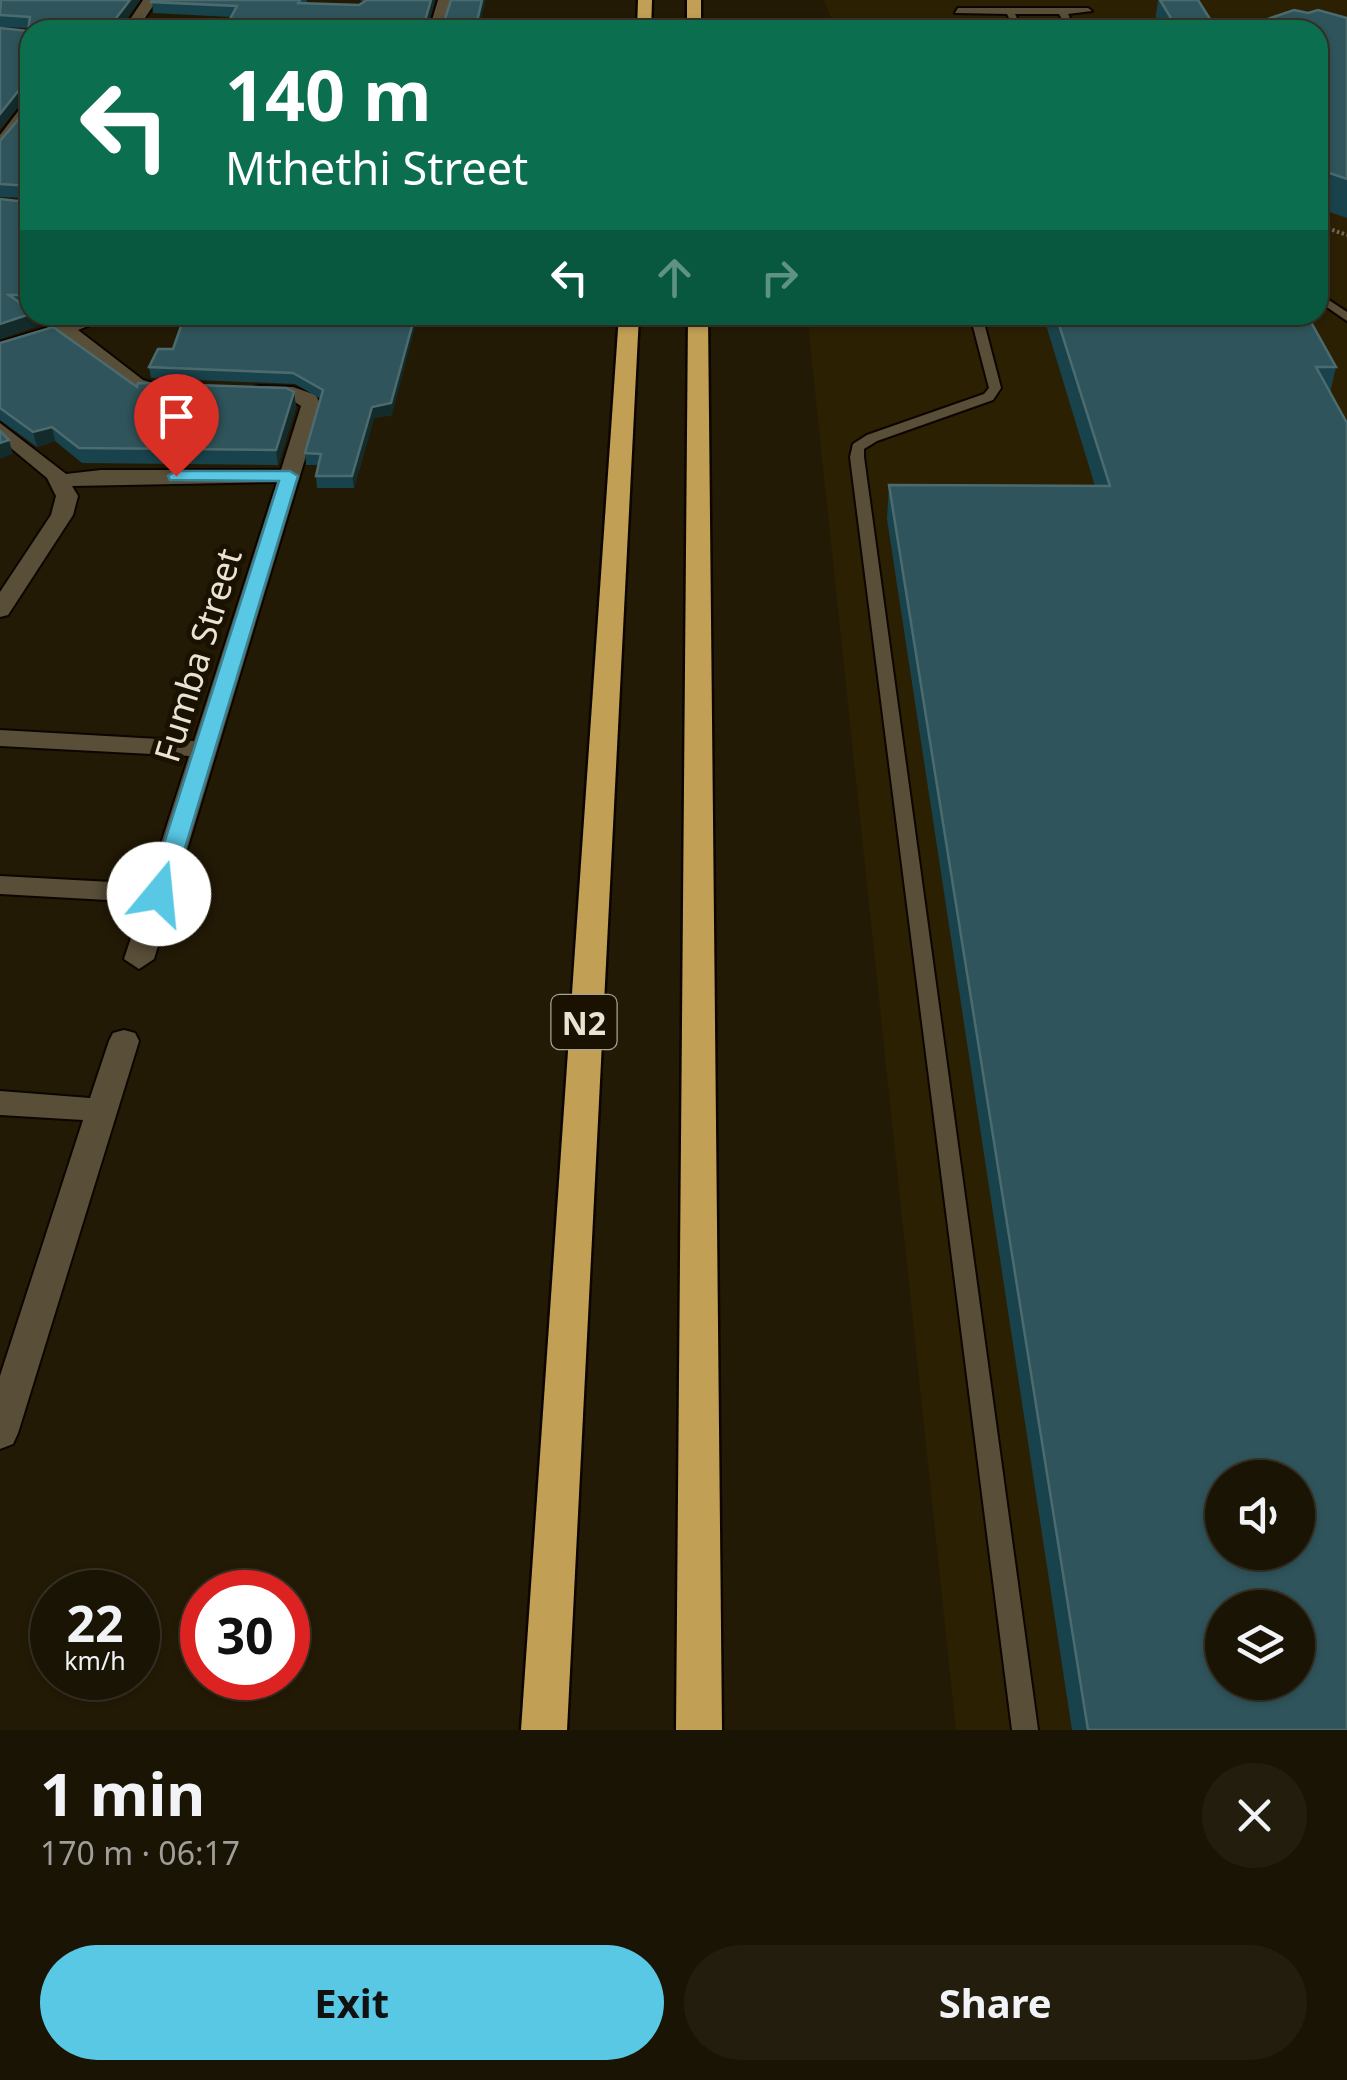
<!DOCTYPE html>
<meta charset="utf-8">
<style>
:root{--surface:#1a1404;--page:#231d0e;--text:#f1f3f6;--muted:#9f9e9a;--line:#383326;--accent:#59c8e4}
body{margin:0;font-family:"Noto Sans",sans-serif;background:var(--page);color:var(--text);height:100vh;display:flex;flex-direction:column;font-size:38px;white-space:nowrap}
*{box-sizing:border-box;margin:0}
p{font-size:32px;color:var(--muted)}
.icon{flex:none;width:55px;height:55px;fill:none;stroke:currentColor;stroke-width:2;stroke-linecap:round;stroke-linejoin:round}
.map{position:relative;height:1730px;overflow:hidden}
.panel{display:flex;flex-direction:column;background:var(--surface);flex:1}
.panel>*{flex:none}
.guide{position:absolute;left:20px;top:20px;width:1308px;height:305px;border-radius:30px;box-shadow:0 2px 8px #0004,0 0 0 2px var(--line);background:#0b6e4f;color:#fff;overflow:hidden}
.tools{position:absolute;left:1205px;top:1460px;display:grid;gap:20px}
.tools a{display:grid;place-items:center;width:110px;height:110px;border-radius:50%;background:var(--surface);box-shadow:0 2px 8px #0004,0 0 0 2px var(--line);font-size:50px}
.speed{position:absolute;left:30px;top:1570px;display:flex;gap:20px;font-size:50px;font-weight:700;text-align:center}
.speed>*{display:grid;place-content:center;width:130px;height:130px;border-radius:50%;background:var(--surface);box-shadow:0 2px 8px #0004,0 0 0 2px var(--line);line-height:1}
.speed small{font-size:25px;font-weight:400}
.speed .limit{border:15px solid #d22;background:#fff;color:#111}
.pin{position:absolute;display:grid;place-items:center;width:85px;height:85px;color:#fff;margin:-102px -42px;border-radius:50% 50% 50% 0;rotate:-45deg;box-shadow:0 0 10px #0007}
.pin .icon{rotate:45deg}
.me{position:absolute;width:110px;margin:-55px;rotate:17deg;stroke-linejoin:round;filter:drop-shadow(0 0 8px #0008)}
.turn{display:flex;align-items:center;gap:35px;height:210px;padding:0 40px;font-size:45px}
.turn .icon{width:130px;height:130px;stroke-width:2.5}
.turn b{display:block;font-size:70px;line-height:85px}
.lanes{display:flex;align-items:center;height:95px;padding:0 40px;background:#0003;justify-content:center;gap:50px;direction:ltr}
.lanes .off{opacity:.35}
.round{display:grid;place-items:center;flex:none;width:105px;height:105px;border-radius:52px;background:var(--page)}
.overview{display:flex;align-items:center;justify-content:space-between;height:170px;padding:0 40px}
h1{font-size:60px;font-weight:700;line-height:75px}
.cta{display:flex;gap:20px;margin-top:auto;padding:20px 40px}
.cta a{flex:1;height:115px;border-radius:60px;background:var(--accent);color:#111;font-size:40px;font-weight:700;line-height:115px;text-align:center}
.cta a+a{background:var(--page);color:var(--text)}
.map>svg:first-child{display:block}
</style>
<div class="map">
<svg width="1347" height="1730" viewBox="0 0 1347 1730">
<rect width="100%" height="100%" fill="#231a05"/>
<!-- built -->
<path fill="#2c2003" fill-rule="evenodd" d="M824,0H1347V1730H956L807,315H1318V30H836ZM1222,1478H1298V1552H1222ZM1222,1608H1298V1682H1222Z"/>
<g fill="none" stroke-linecap="round" stroke-linejoin="round">
<!-- service casing -->
<g stroke="#0c0500" stroke-width="4">
<g id="service">
<polygon points="958,8 1088,8 1092,11 1068,14 1076,30 1068,30 1059,14 1015,14 1023,30 1015,30 1007,14 955,13"/>
<polygon points="1318,293 1347,312 1347,321 1318,301"/>
<polygon points="970,315 982,315 1001,388 993,400 877,441 864,449 864,457 1038,1730 1012,1730 850,457 853,444 867,435 984,394 989,388"/>
</g>
</g>
<!-- minor casing -->
<g stroke="#0c0500" stroke-width="4">
<g id="minor">
<polygon points="143,0 157,0 137,30 123,30"/>
<polygon points="438,0 452,0 443,30 429,30"/>
<polygon points="30,105 30,115 0,151 0,135 22,106"/>
<polygon points="38,315 59,315 67,321 88,315 116,315 78,330 143,380 181,392 171,398 129,388 61,335 0,354 0,342 50,327"/>
<polygon points="259,386 293,387 316,395 321,406 154,959 139,969 124,959 143,902 0,894 0,876 148,884 189,756 0,746 0,730 194,741 277,482 72,486 78,496 73,515 8,615 0,617 0,592 51,515 56,496 47,478 0,439 0,423 66,474 101,470 281,470 301,406 290,399 252,396 252,388"/>
<polygon points="124,1030 135,1033 139,1041 18,1433 13,1444 0,1449 0,1376 83,1120 0,1115 0,1091 90,1098 109,1041 113,1033"/>
</g>
</g>
<!-- motorway casing -->
<g stroke="#0c0500" stroke-width="5">
<g id="motorway">
<polygon points="638,0 652,0 651,30 637,30"/>
<rect x="687" y="0" width="14" height="30"/>
<polygon points="619,315 639,315 567,1730 521,1730"/>
<polygon points="688,315 708,315 722,1730 676,1730"/>
</g>
</g>
<!-- path -->
<polyline stroke="#716957" stroke-width="4" stroke-dasharray="2.5 2.5" stroke-linecap="butt" points="1318,225 1347,235"/>
<!-- service -->
<use href="#service" fill="#594e38" fill-rule="evenodd"/>
<!-- minor -->
<use href="#minor" fill="#594e38" fill-rule="evenodd"/>
<!-- motorway -->
<use href="#motorway" fill="#c19f54" fill-rule="evenodd"/>
</g>
<!-- wall -->
<g fill="#19434c" fill-rule="evenodd">
<polygon points="140,0 118,30 30,30 30,102 22,102 0,129 28,28 0,27 0,1"/>
<path d="M152,0H435L429,21L231,17L153,13ZM307,0H360L363,2L359,5L306,3Z"/>
<polygon points="1158,0 1198,0 1217,30 1154,30"/>
<polygon points="1308,13 1347,18 1347,218 1318,208 1318,30"/>
<polygon points="30,106 30,309 28,309 37,326 0,339 0,199 27,202 28,198 0,197 0,141"/>
<polygon points="185,315 392,415 374,418 354,488 317,488 316,476 318,465 306,465 305,453 321,399 295,384 151,378 149,367 173,349"/>
<polygon points="1043,315 1307,315 1336,367 1330,393 1347,1730 1072,1730 887,519 889,485 1095,486"/>
<polygon points="0,343 137,387 294,392 296,407 278,465 82,463 55,441 37,447 0,420"/>
</g>
<!-- shaded-wall -->
<g fill="#132b2a">
<polygon points="130,0 140,0 118,30 107,30"/>
<polygon points="431,0 435,0 427,30 425,21"/>
<polygon points="482,0 486,0 478,30 475,30"/>
<polygon points="19,90 22,102 0,129 0,114"/>
<polygon points="30,314 34,315 37,326 0,339 0,324"/>
<polygon points="415,315 418,316 392,415 374,418 354,488 352,476 372,407"/>
<polygon points="294,392 296,407 278,465 276,450"/>
<polygon points="52,427 55,441 37,447 33,432"/>
<polygon points="9,440 13,454 0,459 0,443"/>
</g>
<!-- building -->
<g fill="#2f545b" stroke="#4c6b6e" stroke-width="2.5" fill-rule="evenodd">
<polygon points="1,0 130,0 107,30 30,30 30,90 19,90 0,114 0,28 28,31 30,17 0,15"/>
<polygon points="152,0 300,0 298,3 359,5 367,0 431,0 425,21 444,22 451,0 482,0 475,30 224,30 237,6 151,2"/>
<polygon points="1160,0 1198,0 1217,30 1178,30"/>
<polygon points="1294,10 1308,13 1318,10 1347,18 1347,179 1318,169 1318,30 1235,30"/>
<polygon points="30,106 30,295 9,295 30,310 30,314 0,324 0,199 27,202 30,186 0,184 0,141"/>
<polygon points="185,315 200,315 217,319 312,315 415,315 391,403 372,407 352,476 316,476 321,454 305,453 323,390 293,373 149,367 158,349 173,349"/>
<path d="M1056,315H1307L1336,367H1316L1347,423V1730H1088L889,485L1110,486ZM1222,1478H1298V1552H1222ZM1222,1608H1298V1682H1222Z"/>
<polygon points="53,327 137,387 138,383 286,388 294,392 276,450 79,448 52,427 33,432 0,408 0,343"/>
<polygon points="0,431 9,440 0,443"/>
</g>
<!-- route -->
<polygon fill="#59c8e4" stroke="#3a8294" stroke-width="2.5" points="176,471 290,471 298,476 171,894 159,902 148,894 279,481 170,480 168,476"/>
<g text-anchor="middle" dominant-baseline="central" stroke-width="10" stroke-linejoin="round" paint-order="stroke">
<!-- shield labels -->
<rect fill="#1a1100" stroke="#aba496" stroke-width="2.5" x="551.5" y="995" width="65" height="54" rx="8"/>
<g font-size="32" font-weight="bold" fill="#e9e3d6">
<text x="584" y="1022">N2</text>
</g>
<!-- street labels -->
<g font-size="35" fill="#e9e3d6" stroke="#1a1100">
<text transform="translate(197 655) rotate(-73)">Fumba Street</text>
</g>
</g>
</svg>
<div class="tools">
<a><svg class="icon" aria-label="sound" viewBox="0 0 24 24"><path d="M4 9h4l5-4v14l-5-4H4zM17 9q2 3 0 6"/></svg></a>
<a><svg class="icon" aria-label="layers" viewBox="0 0 24 24"><path d="M12 4l9 5-9 5-9-5zM3 14l9 5 9-5"/></svg></a>
</div>
<div class="speed"><div>22<small>km/h</small></div><div class="limit">30</div></div>
<div class="pin" style="left:176px;top:476px;background:#d93025"><svg class="icon" aria-label="arrive" viewBox="0 0 24 24"><path d="M6 21V4h12l-3 4 3 4H6"/></svg></div>
<svg class="me" style="left:159px;top:894px" viewBox="-20 -20 40 40"><circle r="19" fill="#fff"/><path d="M0-13L10 11 0 6-10 11z" fill="#59c8e4"/></svg>
<div class="guide">
<div class="turn"><svg class="icon" aria-label="left" viewBox="0 0 24 24"><path d="M17 20v-9H6M10 6l-5 5 5 5"/></svg><div><b>140 m</b>Mthethi Street</div></div>
<div class="lanes"><svg class="icon" aria-label="left" viewBox="0 0 24 24"><path d="M17 20v-9H6M10 6l-5 5 5 5"/></svg><svg class="icon off" aria-label="ahead" viewBox="0 0 24 24"><path d="M12 20V5M6 11l6-6 6 6"/></svg><svg class="icon off" aria-label="right" viewBox="0 0 24 24"><path d="M7 20v-9h11M14 6l5 5-5 5"/></svg></div>
</div>
</div>
<section class="panel">
<div class="overview"><div><h1>1 min</h1><p>170 m · 06:17</p></div><a class="round"><svg class="icon" aria-label="close" viewBox="0 0 24 24"><path d="M6 6l12 12M18 6L6 18"/></svg></a></div>
<div class="cta"><a>Exit</a><a>Share</a></div>
</section>
